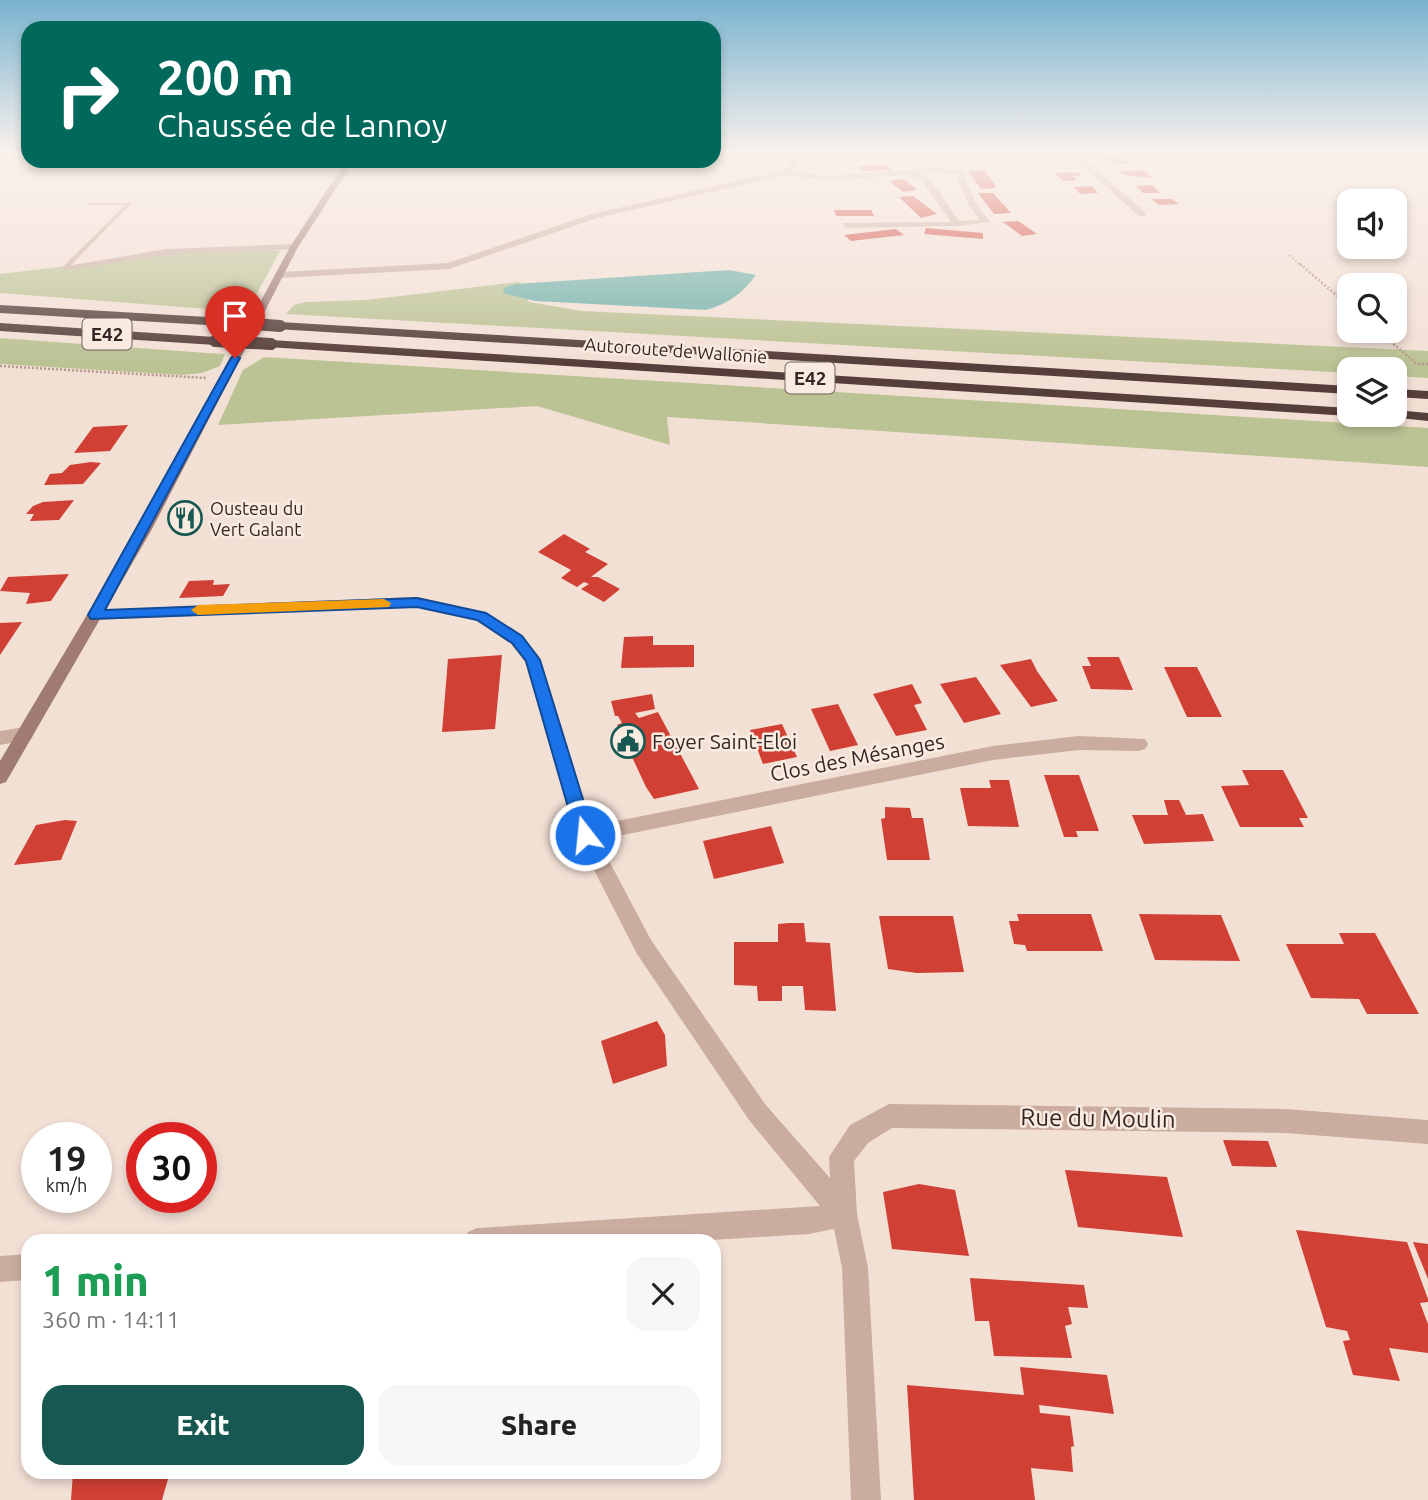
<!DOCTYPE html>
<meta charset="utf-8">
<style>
:root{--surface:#fff;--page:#f6f6f6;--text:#222;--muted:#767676;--accent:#175952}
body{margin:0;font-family:Ubuntu,sans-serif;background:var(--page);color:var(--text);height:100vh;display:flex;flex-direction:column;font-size:26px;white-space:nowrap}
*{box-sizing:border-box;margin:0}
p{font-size:23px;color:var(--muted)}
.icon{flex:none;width:38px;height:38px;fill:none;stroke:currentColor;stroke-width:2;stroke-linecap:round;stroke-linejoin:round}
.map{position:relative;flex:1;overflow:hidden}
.drawer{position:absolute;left:21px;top:1234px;width:700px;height:245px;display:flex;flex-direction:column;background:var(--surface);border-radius:21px;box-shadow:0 4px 10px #0003}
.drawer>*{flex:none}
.top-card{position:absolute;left:21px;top:21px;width:700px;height:147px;border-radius:21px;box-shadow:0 4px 10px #0003;background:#00695c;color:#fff;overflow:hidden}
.controls{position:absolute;left:1337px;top:189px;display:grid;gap:14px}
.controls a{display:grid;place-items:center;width:70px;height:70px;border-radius:14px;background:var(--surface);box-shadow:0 4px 10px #0003;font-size:35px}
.speed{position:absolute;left:21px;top:1122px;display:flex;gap:14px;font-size:35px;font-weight:700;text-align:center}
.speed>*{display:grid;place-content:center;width:91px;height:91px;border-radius:50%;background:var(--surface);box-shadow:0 4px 10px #0003;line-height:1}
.speed small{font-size:18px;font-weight:400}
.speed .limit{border:10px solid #d22;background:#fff;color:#111}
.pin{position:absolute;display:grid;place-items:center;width:60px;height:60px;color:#fff;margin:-72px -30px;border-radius:50% 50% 50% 0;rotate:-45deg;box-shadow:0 0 7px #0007}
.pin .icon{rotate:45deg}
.me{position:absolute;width:77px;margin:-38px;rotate:344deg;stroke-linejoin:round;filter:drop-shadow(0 0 5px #0008)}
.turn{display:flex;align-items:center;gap:24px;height:147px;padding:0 21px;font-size:32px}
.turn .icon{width:91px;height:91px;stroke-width:2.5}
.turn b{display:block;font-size:49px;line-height:60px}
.round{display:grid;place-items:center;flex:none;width:74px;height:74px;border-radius:21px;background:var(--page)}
.overview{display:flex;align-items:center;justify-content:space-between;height:119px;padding:0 21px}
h1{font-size:42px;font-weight:800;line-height:52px;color:#1e9e55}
.cta{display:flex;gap:14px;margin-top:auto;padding:14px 21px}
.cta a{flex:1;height:80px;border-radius:21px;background:var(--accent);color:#fff;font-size:28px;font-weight:800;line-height:80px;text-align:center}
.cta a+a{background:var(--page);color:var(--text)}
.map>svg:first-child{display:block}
</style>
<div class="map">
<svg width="1428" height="1500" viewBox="0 0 1428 1500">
<rect width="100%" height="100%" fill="#f3e0d5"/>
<!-- green -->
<g fill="#bbc294">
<polygon points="262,249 280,251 247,312 0,293 0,274 166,254"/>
<polygon points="519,282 529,302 582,311 1428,351 1428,378 1395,376 1395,369 1349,369 1349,373 286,314 294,305 306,302 366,300"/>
<polygon points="0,338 207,353 225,354 220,366 202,373 181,375 0,364"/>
<polygon points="264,357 1428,428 1428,467 667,417 670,445 537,406 218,425 243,370"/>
</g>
<!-- water -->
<path fill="#72b2aa" d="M729,270L756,275C743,293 728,304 706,310L535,301L503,293L504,288L515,284Z"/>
<!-- building -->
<g fill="#d04035">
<polygon points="1118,154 1130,164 1111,163 1102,155"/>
<polygon points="888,165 891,170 862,171 858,166"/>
<polygon points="984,170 994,183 996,188 981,189 968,171"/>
<polygon points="1143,170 1152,178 1124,175 1120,171"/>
<polygon points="1078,172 1081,176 1073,176 1077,180 1064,181 1053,173"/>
<polygon points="903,179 914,187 917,190 903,192 889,181"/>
<polygon points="1152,185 1160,193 1143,193 1136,186"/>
<polygon points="1092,186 1098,193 1080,194 1074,187"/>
<polygon points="978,193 993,193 1011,213 994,214"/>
<polygon points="913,196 937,214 921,218 899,197"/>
<polygon points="1151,199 1172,199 1179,204 1159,205"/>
<polygon points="834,210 871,210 874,216 836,216"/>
<polygon points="1018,221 1027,227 1037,234 1022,236 1003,222"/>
<polygon points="926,228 983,233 983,239 924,234"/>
<polygon points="896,229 904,235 851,241 844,235"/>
<polygon points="128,425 110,451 74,453 93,427"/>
<polygon points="91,462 101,463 83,484 44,485 50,474 62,473 70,465"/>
<polygon points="74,500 59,520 30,521 34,514 26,514 33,506 43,502"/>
<polygon points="564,534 590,549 585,552 608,564 591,577 598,577 620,589 604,602 581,589 589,584 584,582 577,587 561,578 571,570 538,552"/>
<polygon points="69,574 51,601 26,604 30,593 0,591 8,577"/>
<polygon points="214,580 213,585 230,584 223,596 179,598 189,581"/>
<polygon points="22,622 0,655 0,623"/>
<polygon points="653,636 653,645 694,645 694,667 621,668 624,637"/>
<polygon points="502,655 495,729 442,732 448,659"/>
<polygon points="1087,657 1119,657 1133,690 1091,689 1082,666 1091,666"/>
<polygon points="1031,659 1037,671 1058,701 1031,707 1000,665"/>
<polygon points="1164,667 1197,667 1222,717 1187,717"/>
<polygon points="976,677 1001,714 964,723 940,684"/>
<polygon points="912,684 922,703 914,705 927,730 896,736 873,694"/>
<polygon points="652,694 655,709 635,713 639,718 658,712 699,789 654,799 646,787 617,725 622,723 618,716 615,716 611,701"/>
<polygon points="838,704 858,745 830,751 811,709"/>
<polygon points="782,724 797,757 763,764 750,730"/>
<polygon points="1242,770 1283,770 1308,818 1299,818 1304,827 1240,827 1221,786 1249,785"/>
<polygon points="1044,775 1079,775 1099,831 1076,831 1078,837 1064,837"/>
<polygon points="989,780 1009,780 1019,827 968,826 960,788 991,788"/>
<polygon points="1164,800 1179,800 1186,815 1203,814 1214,841 1144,844 1132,815 1168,815"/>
<polygon points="885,807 910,808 912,818 923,818 930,860 887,860 881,819 885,818"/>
<polygon points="65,820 77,821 61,860 14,865 36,825"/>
<polygon points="771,826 784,863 714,879 703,841"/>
<polygon points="1017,914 1091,914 1103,951 1027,951 1025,945 1014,944 1009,921 1019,921"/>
<polygon points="1139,914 1221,915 1240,961 1155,960"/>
<polygon points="879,916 953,916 964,972 917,973 888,969"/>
<polygon points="789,923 804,923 806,942 830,943 836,1011 805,1010 803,986 782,986 782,1001 758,1001 757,986 734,985 734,942 778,942 778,924"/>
<polygon points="1339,933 1375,933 1419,1014 1367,1014 1359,999 1311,998 1286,944 1344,944"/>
<polygon points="657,1021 665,1035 667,1066 613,1084 601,1041"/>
<polygon points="1223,1140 1268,1141 1277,1167 1232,1166"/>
<polygon points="1065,1170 1167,1177 1183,1237 1078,1227"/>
<polygon points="919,1184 955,1190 969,1256 892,1249 883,1192"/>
<polygon points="1296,1230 1407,1242 1428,1299 1428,1302 1420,1303 1428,1324 1428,1353 1389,1348 1400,1381 1353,1375 1343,1341 1350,1340 1347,1331 1326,1327"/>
<polygon points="1413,1242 1428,1244 1428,1279"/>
<polygon points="970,1278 1084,1285 1088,1308 1068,1307 1072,1324 1065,1326 1072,1358 994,1356 989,1321 975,1321"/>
<polygon points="1020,1367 1107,1375 1114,1414 1039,1405 1040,1413 1070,1416 1074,1446 1071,1447 1073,1472 1031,1468 1035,1500 914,1500 907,1385 1024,1395"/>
<polygon points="73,1472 170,1472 162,1500 71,1500"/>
</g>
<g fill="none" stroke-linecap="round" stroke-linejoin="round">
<!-- path-far1 -->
<polyline stroke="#b7968b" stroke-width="2" stroke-dasharray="2 2" stroke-linecap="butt" points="1289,255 1302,266"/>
<!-- path -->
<g stroke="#b7968b" stroke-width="2.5" stroke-dasharray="2 2" stroke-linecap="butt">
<polyline points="1300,264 1349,306"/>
<polyline points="1378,331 1417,364 1428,364"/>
<polyline points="0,366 206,378"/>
</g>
<!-- lane -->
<polygon fill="#cbada0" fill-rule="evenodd" points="89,203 129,203 131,204 68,268 64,268 64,266 125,205 87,205"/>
<!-- street -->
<g fill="#cbada0" fill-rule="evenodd">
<path d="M790,153H798V166L792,172L828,176L929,168L962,170L976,204L990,222L957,226L845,228L842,223L951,222L921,179L909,175L828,180L785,175L597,218L449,269L279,278L274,275L279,272L448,263L592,214L782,171L790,165ZM929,172L956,174L968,204L980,220L959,221L927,175L920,174Z"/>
<polygon points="1068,153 1076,153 1145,212 1145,216 1139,216"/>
<polygon points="294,244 297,249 167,255 66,270 61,267 167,249"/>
<path d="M417,597C471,609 502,611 539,656L592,826L993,746L1079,736L1145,739L1148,744L1145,749L1139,751L1079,750L993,760L598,840L651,940L765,1104L830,1178L829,1157L850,1125L889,1104L1286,1109L1428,1120V1144L1286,1133L892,1128L868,1143L854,1161L857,1214L868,1268L881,1500H851L842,1268L834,1229L809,1234L696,1241H464L468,1232L477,1228L820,1206L749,1120L637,954L576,835L525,662L511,644L476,620L417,607L95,620L87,615L95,610Z"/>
<polygon points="25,727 34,734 31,739 0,745 0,731"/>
<polygon points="28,1254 28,1280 0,1282 0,1256"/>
</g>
<!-- secondary -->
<polygon fill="#9f7b72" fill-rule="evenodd" points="346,161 354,161 298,247 152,529 6,782 0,784 0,761 138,529 290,247"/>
<!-- highway -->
<g fill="#563e3a" fill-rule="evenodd">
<polygon points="0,305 225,318 231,322 225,326 0,313"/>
<polygon points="280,322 1349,386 1349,394 276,329 274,326"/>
<polygon points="0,323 215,337 221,341 215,345 0,331"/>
<polygon points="271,340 1349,408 1349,415 1354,415 1349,416 267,347 267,341"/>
<polygon points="1395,389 1428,391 1428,399 1395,397"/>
<polygon points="1395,410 1428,413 1428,421 1390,417 1389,415 1395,415"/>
</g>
<!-- highway-bridge -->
<g stroke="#563e3a" stroke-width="12">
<polyline points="225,322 280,326"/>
<polyline points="215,341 271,344"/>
</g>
</g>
<!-- sky -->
<linearGradient id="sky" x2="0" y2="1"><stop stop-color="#79b3cf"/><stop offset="0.42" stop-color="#faf1ec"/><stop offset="1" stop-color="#faf1ec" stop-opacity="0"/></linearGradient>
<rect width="1428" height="363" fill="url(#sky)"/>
<!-- route -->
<polygon fill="#1a73e8" stroke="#114b97" stroke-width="2" points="235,355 240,358 105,610 417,598 486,613 522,636 540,660 594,835 591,840 585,842 576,835 526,661 512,643 477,620 417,607 91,619 88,615 231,358"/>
<!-- slow -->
<polygon fill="#f59e0b" points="384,599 391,603 389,607 198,615 191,610 198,605"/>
<!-- icons -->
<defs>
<g id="restaurant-ring" transform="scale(1.75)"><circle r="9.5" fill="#faebe1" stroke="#175952" stroke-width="1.5"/><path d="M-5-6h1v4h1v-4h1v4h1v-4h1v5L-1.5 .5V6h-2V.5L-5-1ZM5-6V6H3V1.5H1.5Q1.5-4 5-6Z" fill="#175952"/></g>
<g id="civic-ring" transform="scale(1.75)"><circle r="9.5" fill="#faebe1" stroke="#175952" stroke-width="1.5"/><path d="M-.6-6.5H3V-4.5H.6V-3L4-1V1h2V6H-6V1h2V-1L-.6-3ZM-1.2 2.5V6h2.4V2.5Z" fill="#175952"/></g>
</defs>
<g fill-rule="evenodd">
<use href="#restaurant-ring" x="185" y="518"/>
<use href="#civic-ring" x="628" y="741"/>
</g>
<g text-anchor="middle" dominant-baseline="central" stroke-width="5" stroke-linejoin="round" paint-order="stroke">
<!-- far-street labels -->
<g font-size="18" fill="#342624" stroke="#faebe1">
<text transform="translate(676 350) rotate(4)">Autoroute de Wallonie</text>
</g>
<!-- far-poi labels -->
<g font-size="18" fill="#342624" stroke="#faebe1" text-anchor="start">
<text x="210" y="508">Ousteau du<tspan x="210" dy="21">Vert Galant</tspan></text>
</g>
<!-- shield labels -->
<g fill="#faebe1" stroke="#6f615d" stroke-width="2">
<rect x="82.5" y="318.5" width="49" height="31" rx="5"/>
<rect x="785.5" y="362.5" width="49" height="31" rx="5"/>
</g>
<g font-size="19" font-weight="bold" fill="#342624">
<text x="107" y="334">E42</text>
<text x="810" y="378">E42</text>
</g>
<!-- poi labels -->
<g font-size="21" fill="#342624" stroke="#faebe1" text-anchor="start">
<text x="652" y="741">Foyer Saint-Eloi</text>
</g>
<!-- street labels -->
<g font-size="21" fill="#342624" stroke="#faebe1">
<text transform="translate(857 757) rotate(-11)">Clos des Mésanges</text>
</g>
<!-- near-street labels -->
<g font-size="24" fill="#342624" stroke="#faebe1">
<text transform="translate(1098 1118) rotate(1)">Rue du Moulin</text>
</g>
</g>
</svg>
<div class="controls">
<a><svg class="icon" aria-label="sound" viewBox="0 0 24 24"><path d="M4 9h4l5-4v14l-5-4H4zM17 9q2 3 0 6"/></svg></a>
<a><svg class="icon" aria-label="search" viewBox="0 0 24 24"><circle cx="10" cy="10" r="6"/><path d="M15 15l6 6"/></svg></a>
<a><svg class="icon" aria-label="layers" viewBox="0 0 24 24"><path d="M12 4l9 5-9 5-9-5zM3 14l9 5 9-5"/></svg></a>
</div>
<div class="speed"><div>19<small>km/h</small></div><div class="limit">30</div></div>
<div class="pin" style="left:235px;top:358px;background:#d93025"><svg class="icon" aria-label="arrive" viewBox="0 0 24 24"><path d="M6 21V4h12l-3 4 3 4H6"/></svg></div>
<svg class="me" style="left:585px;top:835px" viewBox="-20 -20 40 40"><circle r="17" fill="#1a73e8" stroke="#fff" stroke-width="3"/><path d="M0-11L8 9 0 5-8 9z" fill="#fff"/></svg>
<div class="top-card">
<div class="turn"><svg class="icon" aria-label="right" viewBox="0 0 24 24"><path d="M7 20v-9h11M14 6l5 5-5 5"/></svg><div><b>200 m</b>Chaussée de Lannoy</div></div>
</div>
<section class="drawer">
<div class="overview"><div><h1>1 min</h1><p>360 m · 14:11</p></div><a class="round"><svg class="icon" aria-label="close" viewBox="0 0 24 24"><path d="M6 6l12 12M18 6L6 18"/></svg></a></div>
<div class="cta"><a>Exit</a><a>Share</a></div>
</section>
</div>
